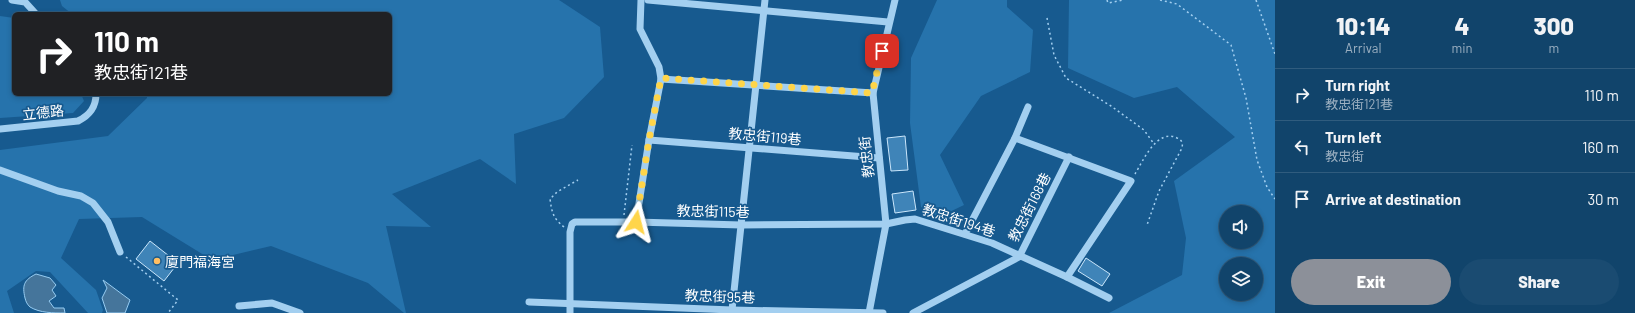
<!DOCTYPE html>
<meta charset="utf-8">
<style>
:root{--surface:#11446b;--page:#1a4b71;--text:#f1f3f6;--muted:#9cb0c1;--line:#305c7e;--accent:#8c9099}
body{margin:0;font-family:Barlow,"Noto Sans TC",sans-serif;background:var(--page);color:var(--text);height:100vh;display:flex;flex-direction:column;font-size:15px;white-space:nowrap}
*{box-sizing:border-box;margin:0}
p{font-size:13px;color:var(--muted)}
.icon{flex:none;width:22px;height:22px;fill:none;stroke:currentColor;stroke-width:2;stroke-linecap:round;stroke-linejoin:round}
.map{position:relative;flex:1;overflow:hidden}
.sheet{display:flex;flex-direction:column;background:var(--surface);width:360px}
.sheet>*{flex:none}
.banner{position:absolute;left:12px;top:12px;width:380px;height:84px;border-radius:6px;box-shadow:0 2px 6px #0003,0 0 0 1px var(--line);background:#202124;color:#fff;overflow:hidden}
.tools{position:absolute;left:1219px;top:205px;display:grid;gap:8px}
.tools a{display:grid;place-items:center;width:44px;height:44px;border-radius:50%;background:var(--surface);box-shadow:0 2px 6px #0003,0 0 0 1px var(--line);font-size:20px}
.pin{position:absolute;display:grid;place-items:center;width:34px;height:34px;color:#fff;margin:-17px;border-radius:8px;box-shadow:0 2px 6px #0006}
.me{position:absolute;width:44px;margin:-22px;rotate:9deg;stroke-linejoin:round;filter:drop-shadow(0 0 3px #0008)}
.turn{display:flex;align-items:center;gap:14px;height:84px;padding:0 16px;font-size:18px}
.turn .icon{width:52px;height:52px;stroke-width:2.5}
.turn b{display:block;font-size:28px;line-height:34px}
.eta{display:flex;justify-content:space-evenly;align-items:center;height:68px;text-align:center}
.eta b{font-size:24px;font-weight:800;line-height:28px}
.action{display:flex;gap:8px;margin-top:auto;padding:8px 16px}
.action a{flex:1;height:46px;border-radius:24px;background:var(--accent);color:#fff;font-size:16px;font-weight:800;line-height:46px;text-align:center}
.action a+a{background:var(--page);color:var(--text)}
ul{padding:0;list-style:none}
li{display:flex;align-items:center;gap:12px;height:52px;padding:0 16px;border-top:1px solid var(--line)}
li div{flex:1}
li b{display:block;font-size:15px}
li em{font-style:normal}
main{display:flex;flex:1;min-height:0}
.map>svg:first-child{display:block}
</style>
<main>
<div class="map">
<svg width="1275" height="313" viewBox="0 0 1275 313">
<rect width="100%" height="100%" fill="#175a8f"/>
<!-- green -->
<g fill="#2673ac" fill-rule="evenodd">
<polygon points="60,0 559,0 600,27 604,77 564,118 514,134 516,184 480,159 392,194 431,227 386,226 406,313 404,313 368,283 271,246 212,260 142,217 79,219 61,258 96,290 103,310 102,313 88,313 50,272 36,271 7,291 14,313 0,313 0,150 108,136 147,98 147,94 390,94 390,14 72,14 62,6"/>
<polygon points="937,0 1007,0 1007,7 1033,30 1030,72 981,96 940,155 964,205 939,217 921,207 910,123 911,58"/>
<path d="M1069,0H1275V313H1109L1182,275L1186,238L1174,181L1235,137L1177,87L1134,98L1068,68ZM1226,212H1256V242H1226ZM1226,264H1256V294H1226Z"/>
<polygon points="0,16 14,18 14,94 81,94 84,101 73,113 0,118"/>
</g>
<!-- water -->
<g fill="#45759b" stroke="#96ccf2">
<path d="M36,274L50,278L56,285L52,290L56,296L49,301L54,308H64L65,313C53,313 40,313 30,307C27,304 26,302 25,298C22,285 24,280 36,274Z"/>
<polygon points="103,280 130,300 125,313 107,313 102,298 107,288"/>
</g>
<!-- building -->
<g fill="#3f84b8" stroke="#cae6fb">
<polygon points="905,136 908,170 891,171 887,138"/>
<polygon points="913,191 916,210 895,213 892,194"/>
<polygon points="150,241 178,263 164,281 136,259"/>
<polygon points="1086,258 1110,274 1102,286 1078,271"/>
</g>
<g fill="none" stroke-linecap="round" stroke-linejoin="round">
<!-- path -->
<g stroke="#a3cff0" stroke-width="1.5" stroke-dasharray="2 3" stroke-linecap="butt">
<polyline points="1107,0 1108,3 1123,0"/>
<polyline points="1160,0 1177,4 1231,45 1246,98 1257,160 1267,187 1275,199"/>
<polyline points="1256,0 1275,54"/>
<polyline points="1047,18 1054,55 1066,78 1111,106 1144,130 1154,144"/>
<path d="M1135,174C1143,161 1157,128 1177,138C1182,140 1183,143 1182,148L1159,191L1147,225"/>
<polyline points="624,215 632,145"/>
<path d="M564,227C553,218 552,213 550,199L557,192L578,180"/>
<polyline points="126,257 178,300 168,313"/>
</g>
<!-- minor -->
<g stroke="#a3cff0" stroke-width="7">
<polyline points="12,0 25,2 36,14"/>
<polyline points="648,0 888,22"/>
<polyline points="661,79 873,93"/>
<path d="M0,129L78,121C90,115 96,107 96,94"/>
<polyline points="1015,138 1028,107"/>
<polyline points="649,140 879,158"/>
<polyline points="0,170 58,191 81,196 93,203 108,222 120,252"/>
<polyline points="636,222 649,140 661,79 659,67 640,29 641,0"/>
<polyline points="965,234 1015,138 1131,181 1067,277 1109,298"/>
<polyline points="529,302 732,310 883,313"/>
<polyline points="239,306 272,303 300,313"/>
<polyline points="732,310 765,0"/>
<polyline points="570,313 570,232 572,224 575,222 636,222 741,225 886,224 905,220 915,219 992,243 1067,277"/>
<polyline points="869,313 886,224 873,93 895,0"/>
<polyline points="913,313 1019,257 1069,157"/>
</g>
</g>
<g fill="none" stroke-linecap="round" stroke-linejoin="round">
<!-- route -->
<polyline stroke="#ffd54a" stroke-width="7" stroke-dasharray="0 12.6" points="636,222 649,140 661,78 872,93 882,51"/>
</g>
<!-- markers -->
<circle fill="#ffbe62" stroke="#175a8f" stroke-width="1.5" cx="157" cy="261" r="4"/>
<g text-anchor="middle" dominant-baseline="central" stroke-width="3.5" stroke-linejoin="round" paint-order="stroke">
<!-- street labels -->
<g font-size="14" fill="#fff" stroke="#175a8f">
<text transform="translate(43 112) rotate(-6)">立德路</text>
<text transform="translate(765 136) rotate(5)">教忠街119巷</text>
<text transform="translate(866 157) rotate(-96)">教忠街</text>
<text transform="translate(1029 207) rotate(-63)">教忠街168巷</text>
<text transform="translate(713 211) rotate(1)">教忠街115巷</text>
<text transform="translate(959 220) rotate(18)">教忠街194巷</text>
<text transform="translate(720 296) rotate(2)">教忠街95巷</text>
</g>
<!-- poi labels -->
<g font-size="14" fill="#fff" stroke="#175a8f" text-anchor="start">
<text x="165" y="261">廈門福海宮</text>
</g>
</g>
</svg>
<div class="tools">
<a><svg class="icon" aria-label="sound" viewBox="0 0 24 24"><path d="M4 9h4l5-4v14l-5-4H4zM17 9q2 3 0 6"/></svg></a>
<a><svg class="icon" aria-label="layers" viewBox="0 0 24 24"><path d="M12 4l9 5-9 5-9-5zM3 14l9 5 9-5"/></svg></a>
</div>
<div class="pin" style="left:882px;top:51px;background:#d93025"><svg class="icon" aria-label="arrive" viewBox="0 0 24 24"><path d="M6 21V4h12l-3 4 3 4H6"/></svg></div>
<svg class="me" style="left:636px;top:222px" viewBox="-20 -20 40 40"><path d="M0-17L14 15 0 8-14 15z" fill="#ffd54a" stroke="#fff" stroke-width="4"/></svg>
<div class="banner">
<div class="turn"><svg class="icon" aria-label="right" viewBox="0 0 24 24"><path d="M7 20v-9h11M14 6l5 5-5 5"/></svg><div><b>110 m</b>教忠街121巷</div></div>
</div>
</div>
<section class="sheet">
<div class="eta">
<div><b>10:14</b><p>Arrival</p></div>
<div><b>4</b><p>min</p></div>
<div><b>300</b><p>m</p></div>
</div>
<ul>
<li><svg class="icon" aria-label="right" viewBox="0 0 24 24"><path d="M7 20v-9h11M14 6l5 5-5 5"/></svg><div><b>Turn right</b><p>教忠街121巷</p></div><em>110 m</em></li>
<li><svg class="icon" aria-label="left" viewBox="0 0 24 24"><path d="M17 20v-9H6M10 6l-5 5 5 5"/></svg><div><b>Turn left</b><p>教忠街</p></div><em>160 m</em></li>
<li><svg class="icon" aria-label="arrive" viewBox="0 0 24 24"><path d="M6 21V4h12l-3 4 3 4H6"/></svg><div><b>Arrive at destination</b></div><em>30 m</em></li>
</ul>
<div class="action"><a>Exit</a><a>Share</a></div>
</section>
</main>
